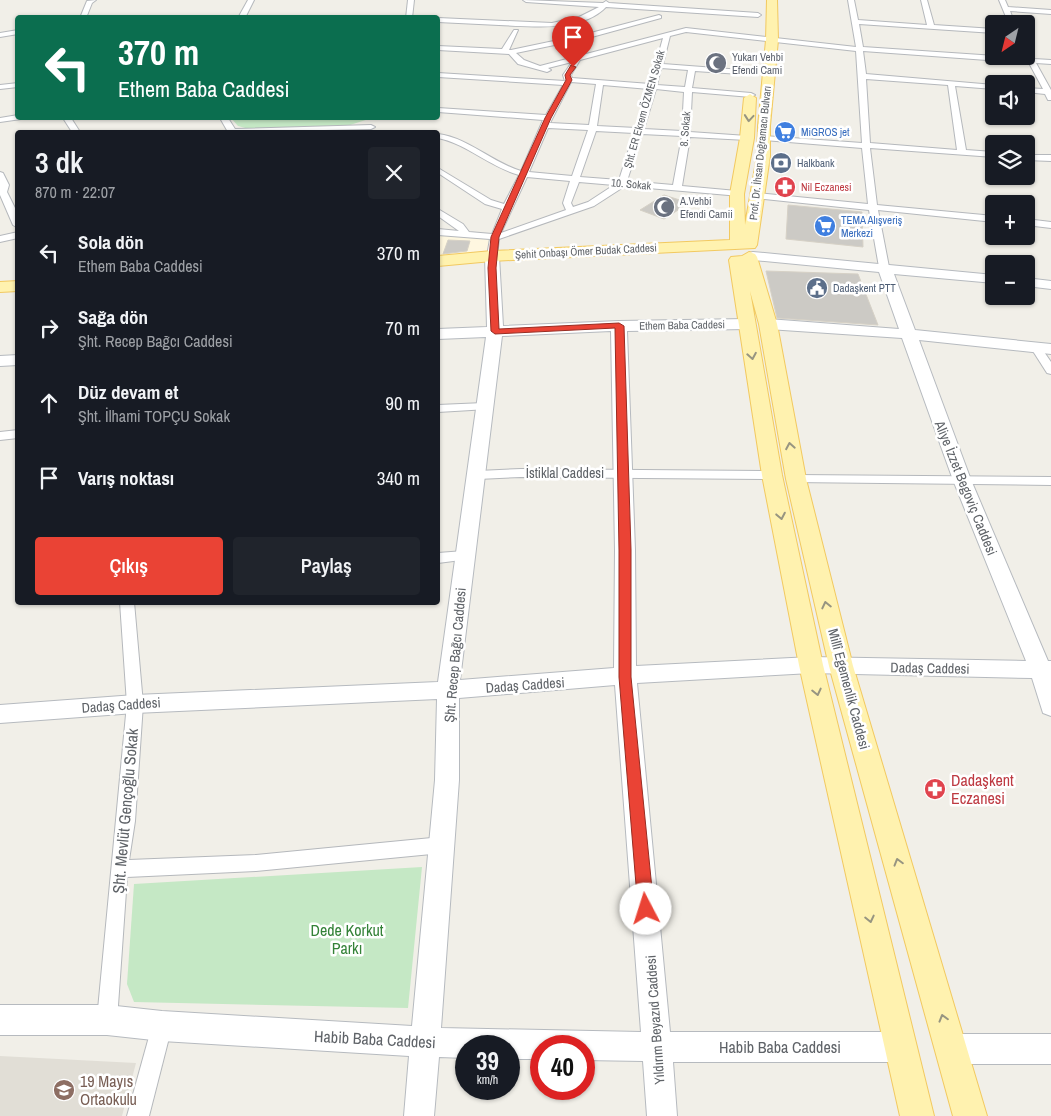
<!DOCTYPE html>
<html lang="tr">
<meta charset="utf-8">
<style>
:root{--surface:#171b24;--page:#20242c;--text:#f1f3f6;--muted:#9ea1a6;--accent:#ea4335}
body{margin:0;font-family:"Archivo Narrow",sans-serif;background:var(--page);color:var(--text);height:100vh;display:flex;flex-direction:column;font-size:19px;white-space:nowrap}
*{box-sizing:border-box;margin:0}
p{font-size:16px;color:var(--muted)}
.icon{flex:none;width:28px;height:28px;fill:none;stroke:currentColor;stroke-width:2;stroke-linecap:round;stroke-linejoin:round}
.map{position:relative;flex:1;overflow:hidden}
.drawer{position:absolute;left:15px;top:130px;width:425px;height:475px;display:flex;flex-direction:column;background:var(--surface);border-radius:5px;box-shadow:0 1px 4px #0004}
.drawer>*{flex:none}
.top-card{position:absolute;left:15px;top:15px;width:425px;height:105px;border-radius:5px;box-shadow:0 1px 4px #0004;background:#0b6e4f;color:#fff;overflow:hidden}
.needle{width:32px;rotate:215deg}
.tools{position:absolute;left:985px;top:15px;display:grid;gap:10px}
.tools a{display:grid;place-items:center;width:50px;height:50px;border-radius:5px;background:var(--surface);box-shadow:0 1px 4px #0004;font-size:25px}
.speed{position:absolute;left:455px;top:1035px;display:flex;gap:10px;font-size:25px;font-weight:700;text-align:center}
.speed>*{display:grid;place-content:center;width:65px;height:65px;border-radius:50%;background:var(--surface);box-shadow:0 1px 4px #0004;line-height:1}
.speed small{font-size:12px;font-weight:400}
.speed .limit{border:8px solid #d22;background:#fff;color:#111}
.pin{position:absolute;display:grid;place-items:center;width:42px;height:42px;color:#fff;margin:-51px -21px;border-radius:50% 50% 50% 0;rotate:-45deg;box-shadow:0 0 5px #0007}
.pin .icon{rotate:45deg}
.me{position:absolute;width:55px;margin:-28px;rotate:355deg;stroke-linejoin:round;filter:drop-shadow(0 0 4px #0008)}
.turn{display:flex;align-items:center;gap:18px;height:105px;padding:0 20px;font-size:22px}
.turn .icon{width:65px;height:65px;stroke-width:2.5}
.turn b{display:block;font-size:35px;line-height:42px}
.round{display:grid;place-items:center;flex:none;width:52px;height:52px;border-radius:5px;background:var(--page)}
.headline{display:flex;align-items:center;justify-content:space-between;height:85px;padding:0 20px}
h1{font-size:30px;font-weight:600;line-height:38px}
.button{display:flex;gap:10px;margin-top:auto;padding:10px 20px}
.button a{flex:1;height:58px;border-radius:5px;background:var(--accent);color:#fff;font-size:20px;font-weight:600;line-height:58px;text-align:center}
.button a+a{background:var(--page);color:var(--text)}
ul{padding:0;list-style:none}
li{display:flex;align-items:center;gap:15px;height:75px;padding:0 20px}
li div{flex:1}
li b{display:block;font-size:19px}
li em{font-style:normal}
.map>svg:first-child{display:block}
</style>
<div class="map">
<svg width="1051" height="1116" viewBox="0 0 1051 1116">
<rect width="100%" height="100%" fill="#f1efe8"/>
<!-- commercial -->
<polygon fill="#fef7e0" points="438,232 495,237 492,256 438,261"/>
<!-- education -->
<polygon fill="#e1ded6" points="0,1056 136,1063 122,1116 0,1116"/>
<!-- green -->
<g fill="#c5e8c5">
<polygon points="231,118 372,118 350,125 249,129 238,126"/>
<polygon points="422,867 408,1008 134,1002 127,984 134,884"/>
</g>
<!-- building -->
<g fill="#cccac5" stroke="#d6d1c6">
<polygon points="664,195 689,203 664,219 640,210"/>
<polygon points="788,205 862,212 863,247 786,239"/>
<polygon points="448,240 470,241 467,251 443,254"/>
<polygon points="766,271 858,274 878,325 777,318"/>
</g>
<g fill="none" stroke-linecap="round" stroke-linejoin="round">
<!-- street casing -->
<g stroke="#b5b8bc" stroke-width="2">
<g id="street">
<polygon points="96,0 92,3 86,18 80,18 87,1"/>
<polygon points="248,0 254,0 245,18 238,18"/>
<polygon points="408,0 414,0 412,18 406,18"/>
<path d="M523,0L603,3L606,1L609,3L758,13L761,15L758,17L606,7C581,33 531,26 499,25C479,24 458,23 438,22V18L552,23L579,17L599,7L526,2Z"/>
<path d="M848,0H854L858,20L927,25L921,0H927L934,25L994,29V33L859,24L863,47L1026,58L1027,51L1034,59L1051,60V64L1036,63L1051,90V100H1048L1045,94L1026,92V88L1043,89L1029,63L863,51L866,74L994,85V89L955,86L966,150L994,152V157L870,148L877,205L994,216V222L878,210L889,267L884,270L879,267L869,210L754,198V194L757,193L868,204L862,148L764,140L760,138L764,136L862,143L856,51L686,32L670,36L663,64L755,71L759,73L755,75L695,71L692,88L751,93L755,95L751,97L692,92L690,132L747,136L751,138L747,140L690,137L682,186L737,191L740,192V196L625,186L594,206L499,239L497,256L492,259L487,256L490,239L438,235V229L459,231L438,216V209L463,224L469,232L492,234L502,209L485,204L438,173V168L491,200L504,204L519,175C490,167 467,144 438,138V134C469,138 491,162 521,171L543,120L438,112V108L546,115L563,85L438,77V73L565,81L563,75L572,62L548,68L551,70L547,72L518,64L509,54L438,50V46L502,49L514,30H518L509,50H511L587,34L659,15L661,16V18L588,38L516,53L524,60L540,66L686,28L856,47ZM663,38L650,84L572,78L571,75L580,60ZM661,68L688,70L685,87L657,85ZM866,79L948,85L957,150L870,143ZM571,82L596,84L589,125L550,123ZM603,85L649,89L636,128L597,126ZM656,89L684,92L682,131L644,129ZM548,128L588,130L572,176L529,172ZM596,131L634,133L619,180L580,177ZM642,134L682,136L673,185L627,181ZM527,177L570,181L563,203L566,210L501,233ZM579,182L614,185L588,202L573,207L571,203Z"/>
<polygon points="999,0 1005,0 1008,7 1051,10 1051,14 1010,11 1015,24 1009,24"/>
<polygon points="18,30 18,34 0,37 0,33"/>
<polygon points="18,83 18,87 0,89 0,85"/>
<polygon points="18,115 18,118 21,119 0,122 0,118"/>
<polygon points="63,118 71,118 80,132 72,132"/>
<polygon points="220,118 228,118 235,129 371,125 375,127 371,129 228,132"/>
<polygon points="1026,155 1051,155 1051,161 1026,160"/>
<polygon points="0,172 3,173 9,185 7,192 18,214 18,228 13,225 0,195"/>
<polygon points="1026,219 1051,222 1051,228 1026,225"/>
<polygon points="18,232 18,238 0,242 0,236"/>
<polygon points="1036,345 1040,346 1051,362 1051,374 1047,373 1031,348"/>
<polygon points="484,403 488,405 490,407 488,409 438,412 438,405"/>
<polygon points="18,430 18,438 0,440 0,432"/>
<polygon points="521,469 772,471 778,475 772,479 521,477 478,479 472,475 478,471"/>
<polygon points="796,475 1051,477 1051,485 792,482 790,479 792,476"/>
<polygon points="464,551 469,553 471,556 469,559 438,563 438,553"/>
<polygon points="120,602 134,602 143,704 135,821 129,860 256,855 442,837 448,839 451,845 448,851 442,853 256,871 127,877 117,1020 114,1027 107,1030 100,1027 97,1020 127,704"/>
<polygon points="162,1016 169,1019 172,1026 149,1116 127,1116 152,1026 155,1019"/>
</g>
</g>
<!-- secondary casing -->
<g stroke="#b6babf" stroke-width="2">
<g id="secondary">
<path d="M492,252L497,253L499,256L503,326L619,321L747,319L752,321L755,324L752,327L747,329L627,331L635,550L636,666L811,657L1026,661L953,480L902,338L768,329L763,327L760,324L763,321L768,319L899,329L879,272L753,260L748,259L746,256L748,253L753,252L994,275V283L894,274L915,330L1051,344V354L919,340L971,480L1048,661H1051V716L1043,713L1032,678L811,673L637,683L670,1032H901L911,1037L916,1047L911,1057L901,1062H673L677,1116H647L643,1061L584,1060V1046H541V1059H509V1046H466V1058L439,1057L434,1116H404L409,1056L162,1041L107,1035H0V1005H107L162,1011L412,1026L435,780L437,699L135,713L0,723V705L135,695L438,682L486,337L438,339V329L487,327L485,256L487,253ZM611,331L615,550L614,668L460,680L502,336ZM615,685L641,1032L441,1028L459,780V698Z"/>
<polygon points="1026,278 1051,281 1051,289 1026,286"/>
<polygon points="18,355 18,365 0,366 0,356"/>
<polygon points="952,1034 1051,1034 1051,1064 952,1064 942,1059 937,1049 942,1039"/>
</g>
</g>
<!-- primary casing -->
<g stroke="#f2c960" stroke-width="2">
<g id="primary">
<polygon points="767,0 777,0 778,40 770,126 770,156 757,245 755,248 492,261 438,266 438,256 492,251 730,240 730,194 740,138 744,98 750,94 756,98 754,138 744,194 745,225 757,156 758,126 766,40"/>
<polygon points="749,252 755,254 757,257 777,324 806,479 853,666 987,1116 953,1116 829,666 786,479 759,324 750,291 782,475 823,665 934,1116 900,1116 799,665 762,475 729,260 731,257 742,256"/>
<polygon points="18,281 18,291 0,292 0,282"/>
</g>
</g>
<!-- street -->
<use href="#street" fill="#fff" fill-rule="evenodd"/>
<!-- secondary -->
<use href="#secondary" fill="#fff" fill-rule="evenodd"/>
<!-- primary -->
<use href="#primary" fill="#fff2af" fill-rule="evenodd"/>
</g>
<!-- one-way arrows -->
<defs><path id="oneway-chevron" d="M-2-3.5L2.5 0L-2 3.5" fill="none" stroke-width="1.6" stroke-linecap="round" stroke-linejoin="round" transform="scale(1.25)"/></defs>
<g stroke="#979581">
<use href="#oneway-chevron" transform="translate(749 118) rotate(95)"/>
<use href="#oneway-chevron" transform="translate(752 356) rotate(80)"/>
<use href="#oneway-chevron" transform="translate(790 446) rotate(-100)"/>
<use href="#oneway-chevron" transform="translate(781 516) rotate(79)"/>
<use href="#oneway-chevron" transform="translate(826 605) rotate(-103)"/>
<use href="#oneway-chevron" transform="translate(817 692) rotate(77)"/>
<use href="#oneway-chevron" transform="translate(898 862) rotate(-106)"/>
<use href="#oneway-chevron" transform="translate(870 919) rotate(77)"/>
<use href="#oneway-chevron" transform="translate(943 1018) rotate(-106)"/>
</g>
<!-- route -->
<polygon fill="#ea4335" stroke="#982c22" points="571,65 576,67 570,75 572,80 551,118 499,237 496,268 499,329 619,323 624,326 631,550 631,677 654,909 651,914 646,916 641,914 638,909 619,677 619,550 615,328 495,334 491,331 488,268 491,237 545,118 566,80 565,75"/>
<!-- icons -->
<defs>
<g id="mosque-disc" transform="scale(1.125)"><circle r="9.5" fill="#6b7280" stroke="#fff"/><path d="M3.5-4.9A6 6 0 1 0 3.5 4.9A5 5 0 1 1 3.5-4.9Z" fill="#fff"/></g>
<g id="supermarket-disc" transform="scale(1.125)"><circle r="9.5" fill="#3f7fe0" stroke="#fff"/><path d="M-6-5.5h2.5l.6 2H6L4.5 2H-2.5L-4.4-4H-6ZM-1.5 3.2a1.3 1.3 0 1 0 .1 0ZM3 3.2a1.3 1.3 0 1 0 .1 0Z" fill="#fff"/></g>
<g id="bank-disc" transform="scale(1.125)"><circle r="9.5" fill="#5c6f8a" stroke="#fff"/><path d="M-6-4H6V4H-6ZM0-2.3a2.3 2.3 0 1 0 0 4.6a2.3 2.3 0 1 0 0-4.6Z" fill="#fff"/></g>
<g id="pharmacy-disc" transform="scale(1.125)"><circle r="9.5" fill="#e0444e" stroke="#fff"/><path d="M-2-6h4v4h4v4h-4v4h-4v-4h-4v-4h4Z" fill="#fff"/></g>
<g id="civic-disc" transform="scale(1.125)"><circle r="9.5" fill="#5c6f8a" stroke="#fff"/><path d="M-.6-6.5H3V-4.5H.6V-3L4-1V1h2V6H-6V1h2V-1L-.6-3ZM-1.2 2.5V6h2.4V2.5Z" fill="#fff"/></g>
<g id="school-disc" transform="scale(1.125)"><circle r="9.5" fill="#8d6e63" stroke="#fff"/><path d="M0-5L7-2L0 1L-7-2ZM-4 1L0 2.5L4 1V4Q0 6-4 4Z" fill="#fff"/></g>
</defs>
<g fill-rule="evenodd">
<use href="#mosque-disc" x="716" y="63"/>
<use href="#supermarket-disc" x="785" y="132"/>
<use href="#bank-disc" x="781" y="163"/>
<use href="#pharmacy-disc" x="785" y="187"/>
<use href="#mosque-disc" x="664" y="207"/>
<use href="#supermarket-disc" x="825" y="226"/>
<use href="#civic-disc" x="817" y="288"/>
<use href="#pharmacy-disc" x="935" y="789"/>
<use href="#school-disc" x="64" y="1090"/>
</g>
<g text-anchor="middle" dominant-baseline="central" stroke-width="5" stroke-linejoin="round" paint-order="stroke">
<!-- far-worship labels -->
<g font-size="11" fill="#5b616d" stroke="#fff" text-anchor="start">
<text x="732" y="57">Yukarı Vehbi<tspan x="732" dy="13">Efendi Cami</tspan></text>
<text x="680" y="201">A.Vehbi<tspan x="680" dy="13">Efendi Camii</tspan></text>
</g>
<!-- far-street labels -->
<g font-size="11" fill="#5f6368" stroke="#fff">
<text transform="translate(644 109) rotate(-74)">Şht. ER Ekrem ÖZMEN Sokak</text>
<text transform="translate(685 129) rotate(-85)">8. Sokak</text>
<text transform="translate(760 153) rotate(-84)">Prof. Dr. İhsan Doğramacı Bulvarı</text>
<text transform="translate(631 184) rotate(5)">10. Sokak</text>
<text transform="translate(586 251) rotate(-3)">Şehit Onbaşı Ömer Budak Caddesi</text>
<text transform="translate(682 325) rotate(-1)">Ethem Baba Caddesi</text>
</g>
<!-- far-shop labels -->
<g font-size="11" fill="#366cbe" stroke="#fff" text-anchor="start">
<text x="801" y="132">MiGROS jet</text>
<text x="841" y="220">TEMA Alışveriş<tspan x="841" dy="13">Merkezi</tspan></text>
</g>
<!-- far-service labels -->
<g font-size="11" fill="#4e5e75" stroke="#fff" text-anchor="start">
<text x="797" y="163">Halkbank</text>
<text x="833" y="288">Dadaşkent PTT</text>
</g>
<!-- far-health labels -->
<g font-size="11" fill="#be3a42" stroke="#fff" text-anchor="start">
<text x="801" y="187">Nil Eczanesi</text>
</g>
<!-- street labels -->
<g font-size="14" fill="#5f6368" stroke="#fff">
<text x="565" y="473">İstiklal Caddesi</text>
<text transform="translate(966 488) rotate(68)">Aliye İzzet Begoviç Caddesi</text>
<text transform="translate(455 655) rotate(-85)">Şht. Recep Bağcı Caddesi</text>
<text transform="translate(930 668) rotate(1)">Dadaş Caddesi</text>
<text transform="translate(525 685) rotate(-4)">Dadaş Caddesi</text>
<text transform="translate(849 689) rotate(75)">Millî Egemenlik Caddesi</text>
<text transform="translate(121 705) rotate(-4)">Dadaş Caddesi</text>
<text transform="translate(655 1020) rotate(-94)">Yıldırım Beyazıd Caddesi</text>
</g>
<!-- near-health labels -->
<g font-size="16" fill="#be3a42" stroke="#fff" text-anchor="start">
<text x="951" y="780">Dadaşkent<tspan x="951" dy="18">Eczanesi</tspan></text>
</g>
<!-- near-street labels -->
<g font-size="16" fill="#5f6368" stroke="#fff">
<text transform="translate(125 811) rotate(-85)">Şht. Mevlüt Gençoğlu Sokak</text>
<text transform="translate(375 1039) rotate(3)">Habib Baba Caddesi</text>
<text x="780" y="1047">Habib Baba Caddesi</text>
</g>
<!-- near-park labels -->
<g font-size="16" fill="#348238" stroke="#fff">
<text x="347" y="930">Dede Korkut<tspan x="347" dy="18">Parkı</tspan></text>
</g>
<!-- near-education labels -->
<g font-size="16" fill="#785e54" stroke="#fff" text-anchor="start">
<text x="80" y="1081">19 Mayıs<tspan x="80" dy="18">Ortaokulu</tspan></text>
</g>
</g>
</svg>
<div class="tools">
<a><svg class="needle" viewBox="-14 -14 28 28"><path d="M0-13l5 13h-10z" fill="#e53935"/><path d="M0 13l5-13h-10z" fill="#9ea1a6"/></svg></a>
<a><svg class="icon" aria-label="sound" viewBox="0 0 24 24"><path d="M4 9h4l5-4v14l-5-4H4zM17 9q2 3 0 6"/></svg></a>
<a><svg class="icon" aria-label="layers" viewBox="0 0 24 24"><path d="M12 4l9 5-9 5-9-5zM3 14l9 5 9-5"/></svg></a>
<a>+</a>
<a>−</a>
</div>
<div class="speed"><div>39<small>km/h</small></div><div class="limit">40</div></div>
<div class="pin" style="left:573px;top:67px;background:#d93025"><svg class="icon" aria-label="arrive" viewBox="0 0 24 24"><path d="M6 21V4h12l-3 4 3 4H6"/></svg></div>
<svg class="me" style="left:646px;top:909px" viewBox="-20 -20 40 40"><circle r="19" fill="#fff"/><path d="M0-13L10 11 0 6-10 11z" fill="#ea4335"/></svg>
<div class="top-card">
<div class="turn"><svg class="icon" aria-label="left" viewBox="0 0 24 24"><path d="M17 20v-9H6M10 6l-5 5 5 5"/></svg><div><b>370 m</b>Ethem Baba Caddesi</div></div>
</div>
<section class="drawer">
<div class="headline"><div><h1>3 dk</h1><p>870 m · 22:07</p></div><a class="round"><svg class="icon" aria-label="close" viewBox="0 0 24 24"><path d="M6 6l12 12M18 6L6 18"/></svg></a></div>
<ul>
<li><svg class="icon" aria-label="left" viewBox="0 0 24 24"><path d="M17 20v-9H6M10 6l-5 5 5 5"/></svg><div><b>Sola dön</b><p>Ethem Baba Caddesi</p></div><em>370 m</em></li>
<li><svg class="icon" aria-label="right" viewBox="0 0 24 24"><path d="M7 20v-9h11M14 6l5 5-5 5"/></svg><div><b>Sağa dön</b><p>Şht. Recep Bağcı Caddesi</p></div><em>70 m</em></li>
<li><svg class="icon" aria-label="ahead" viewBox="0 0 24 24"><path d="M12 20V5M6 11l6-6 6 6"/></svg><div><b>Düz devam et</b><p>Şht. İlhami TOPÇU Sokak</p></div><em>90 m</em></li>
<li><svg class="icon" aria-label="arrive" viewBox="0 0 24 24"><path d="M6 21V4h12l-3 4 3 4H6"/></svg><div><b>Varış noktası</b></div><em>340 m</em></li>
</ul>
<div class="button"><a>Çıkış</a><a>Paylaş</a></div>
</section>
</div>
